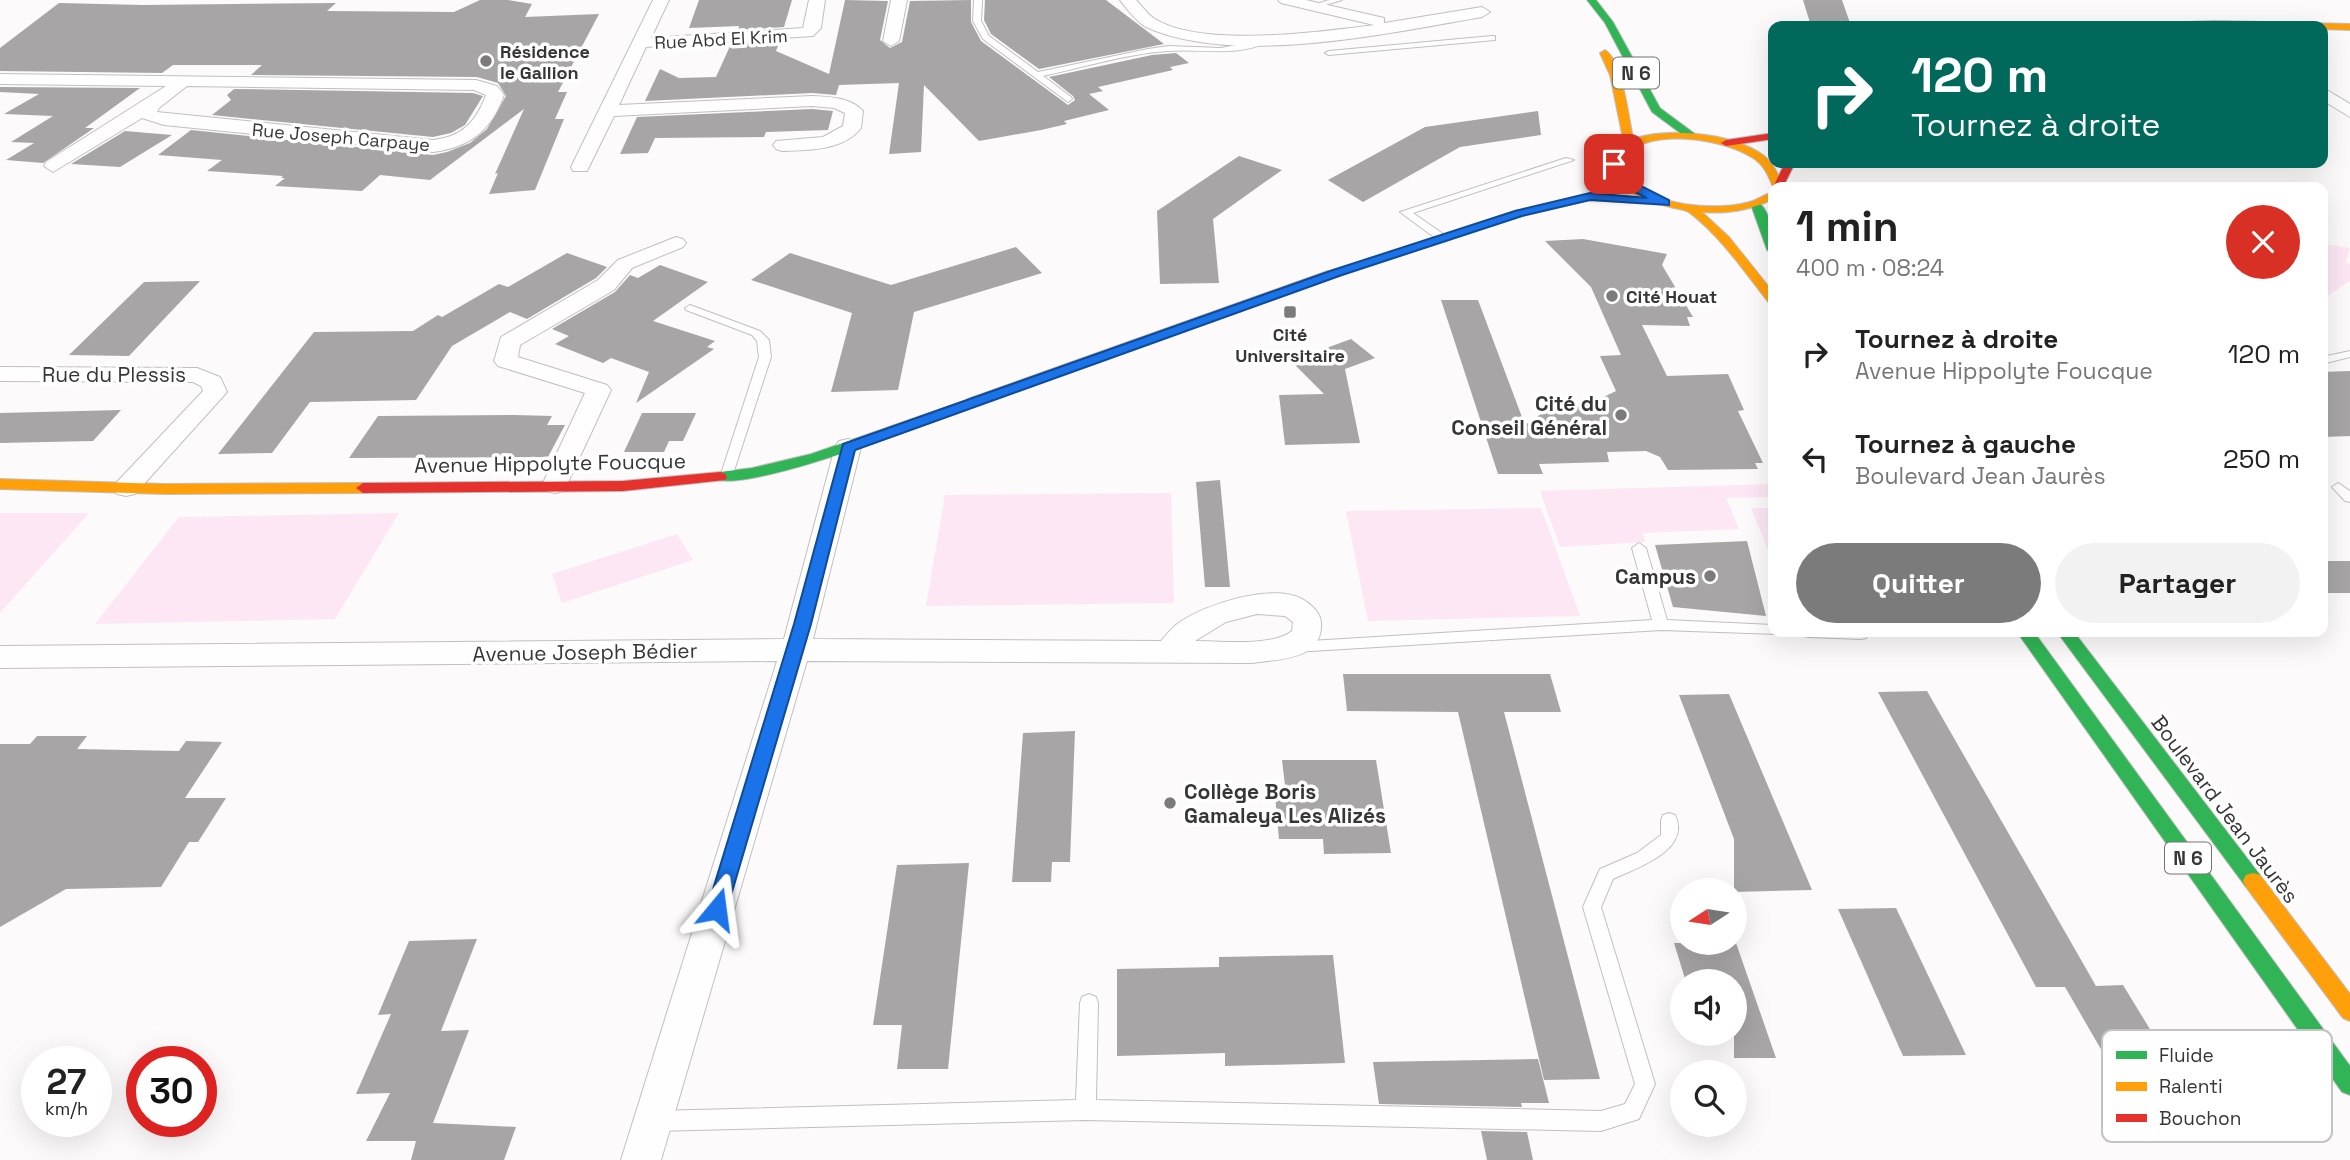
<!DOCTYPE html>
<html lang="fr">
<meta charset="utf-8">
<style>
:root{--surface:#fff;--page:#f2f2f2;--text:#222;--muted:#767676;--accent:#7c7b7c}
body{margin:0;font-family:"Space Grotesk",sans-serif;background:var(--page);color:var(--text);height:100vh;display:flex;flex-direction:column;font-size:26px;white-space:nowrap}
*{box-sizing:border-box;margin:0}
p{font-size:23px;color:var(--muted)}
.icon{flex:none;width:38px;height:38px;fill:none;stroke:currentColor;stroke-width:2;stroke-linecap:round;stroke-linejoin:round}
.map{position:relative;flex:1;overflow:hidden}
.side{position:absolute;left:1768px;top:182px;width:560px;height:455px;display:flex;flex-direction:column;background:var(--surface);border-radius:14px;box-shadow:0 7px 28px #0002}
.side>*{flex:none}
.hud{position:absolute;left:1768px;top:21px;width:560px;height:147px;border-radius:14px;box-shadow:0 7px 28px #0002;background:#00695c;color:#fff;overflow:hidden}
.needle{width:46px;rotate:258deg}
.buttons{position:absolute;left:1670px;top:878px;display:grid;gap:14px}
.buttons a{display:grid;place-items:center;width:77px;height:77px;border-radius:50%;background:var(--surface);box-shadow:0 7px 28px #0002;font-size:35px}
.speed{position:absolute;left:21px;top:1046px;display:flex;gap:14px;font-size:35px;font-weight:700;text-align:center}
.speed>*{display:grid;place-content:center;width:91px;height:91px;border-radius:50%;background:var(--surface);box-shadow:0 7px 28px #0002;line-height:1}
.speed small{font-size:18px;font-weight:400}
.speed .limit{border:10px solid #d22;background:#fff;color:#111}
.pin{position:absolute;display:grid;place-items:center;width:60px;height:60px;color:#fff;margin:-30px;border-radius:14px;box-shadow:0 4px 10px #0006}
.me{position:absolute;width:77px;margin:-38px;rotate:16deg;stroke-linejoin:round;filter:drop-shadow(0 0 5px #0008)}
.turn{display:flex;align-items:center;gap:24px;height:147px;padding:0 28px;font-size:32px}
.turn .icon{width:91px;height:91px;stroke-width:2.5}
.turn b{display:block;font-size:49px;line-height:60px}
.round{display:grid;place-items:center;flex:none;width:74px;height:74px;border-radius:37px;background:var(--page)}
.overview{display:flex;align-items:center;justify-content:space-between;height:119px;padding:0 28px}
h1{font-size:42px;font-weight:700;line-height:52px}
.cta{display:flex;gap:14px;margin-top:auto;padding:14px 28px}
.cta a{flex:1;height:80px;border-radius:42px;background:var(--accent);color:#fff;font-size:28px;font-weight:700;line-height:80px;text-align:center}
.cta a+a{background:var(--page);color:var(--text)}
ul{padding:0;list-style:none}
li{display:flex;align-items:center;gap:21px;height:105px;padding:0 28px}
li div{flex:1}
li b{display:block;font-size:26px}
li em{font-style:normal}
.map>svg:first-child{display:block}
</style>
<div class="map">
<svg width="2350" height="1160" viewBox="0 0 2350 1160">
<rect width="100%" height="100%" fill="#fcfafb"/>
<!-- green -->
<g fill="#fde7f5">
<polygon points="2322,240 2325,244 2350,248 2346,262 2350,265 2350,281 2327,296 2324,316 2328,346 2322,348"/>
<polygon points="1773,484 1773,497 1726,498 1739,529 1643,533 1645,542 1560,547 1540,491"/>
<polygon points="1171,493 1174,603 926,606 945,495"/>
<polygon points="1541,508 1580,616 1368,621 1346,511"/>
<polygon points="1751,508 1773,508 1773,558 1771,558"/>
<polygon points="0,513 89,513 0,613"/>
<polygon points="399,513 335,619 95,624 179,517"/>
<polygon points="677,534 693,560 562,603 552,574"/>
</g>
<!-- building -->
<g fill="#a7a5a6">
<polygon points="480,0 508,0 532,4 525,17 599,14 558,92 567,92 555,119 564,119 535,190 489,194 498,173 495,174 524,109 430,180 380,175 362,191 275,186 285,178 281,178 283,176 207,171 222,160 158,155 191,130 433,155 447,152 470,143 487,129 506,96 498,83 477,77 251,75 262,65 173,65 162,73 0,71 0,48 59,3 143,5 336,3 327,11 454,12"/>
<polygon points="699,0 792,0 784,27 738,30 739,26 689,28"/>
<polygon points="845,0 888,1 880,40 890,48 902,42 910,1 971,0 971,22 981,41 1068,105 1075,100 1073,96 1049,77 1152,55 1176,53 1189,63 1170,67 1173,70 1098,87 1103,91 1089,94 1109,110 1064,121 1067,124 1041,130 979,141 924,85 921,152 889,154 899,83 839,85 836,95 812,93 645,101 660,69 679,78 716,77 731,44 780,41 776,51 829,74"/>
<polygon points="985,0 1106,0 1164,44 1039,69 991,34 984,20"/>
<polygon points="1803,0 1842,0 1851,26 1811,26"/>
<polygon points="0,87 140,88 85,128 94,128 43,163 6,160 34,143 11,142 53,116 4,114 39,94 0,92"/>
<polygon points="234,89 473,93 483,96 465,125 451,133 433,137 212,115 231,100 227,95"/>
<polygon points="812,109 833,111 828,130 766,132 764,137 655,138 648,153 620,154 637,117"/>
<polygon points="1538,111 1541,135 1460,147 1363,202 1328,180 1425,127"/>
<polygon points="125,131 172,135 120,167 71,164"/>
<polygon points="1239,156 1282,170 1213,219 1219,283 1160,284 1157,211"/>
<polygon points="1583,239 1667,254 1662,265 1693,317 1687,317 1690,326 1642,325 1667,376 1728,374 1744,410 1738,411 1763,463 1755,463 1758,469 1668,470 1660,457 1646,451 1607,452 1609,462 1539,464 1543,474 1498,474 1441,300 1478,300 1525,425 1554,405 1589,404 1616,391 1600,356 1621,355 1591,287 1545,241"/>
<polygon points="1016,247 1042,273 914,312 898,390 831,392 852,313 751,280 790,253 891,285"/>
<polygon points="567,253 607,267 596,278 527,319 510,312 452,346 416,400 310,402 272,453 218,454 314,332 413,331 438,315 442,317 499,284 508,287"/>
<polygon points="660,265 708,282 653,321 715,341 707,347 714,349 636,403 649,372 611,358 603,363 555,344 569,336 552,329 615,292 630,275 638,278"/>
<polygon points="200,281 129,356 69,355 144,282"/>
<polygon points="1351,339 1375,358 1345,369 1360,443 1285,445 1279,395 1324,394 1291,361"/>
<polygon points="2350,371 2350,436 2322,437 2322,372"/>
<polygon points="121,410 93,441 0,443 0,413"/>
<polygon points="642,413 696,413 683,441 669,441 664,452 624,452"/>
<polygon points="514,415 552,416 547,425 565,425 548,457 349,458 378,416"/>
<polygon points="1220,480 1230,587 1205,587 1196,482"/>
<polygon points="1747,541 1766,616 1673,607 1655,545"/>
<rect x="2322" y="561" width="28" height="32"/>
<polygon points="1343,674 1550,674 1561,712 1504,712 1600,1079 1544,1080 1458,712 1347,711"/>
<polygon points="1927,691 2096,986 2123,985 2178,1075 2117,1077 2065,987 2036,987 1878,692"/>
<polygon points="1729,694 1812,890 1734,892 1734,839 1679,695"/>
<polygon points="1075,731 1070,862 1052,862 1051,882 1012,882 1023,733"/>
<polygon points="37,736 87,736 77,749 179,751 186,741 222,742 185,798 226,798 198,842 189,842 161,887 66,889 0,927 0,744 30,744"/>
<polygon points="1282,760 1376,760 1391,853 1324,854 1323,839 1279,839 1275,795 1286,794"/>
<polygon points="969,863 948,1069 897,1069 902,1025 873,1025 897,865"/>
<polygon points="1896,908 1966,1055 1903,1056 1838,909"/>
<polygon points="477,939 441,1031 469,1030 433,1123 516,1127 504,1160 411,1160 416,1141 366,1141 390,1093 356,1094 391,1014 378,1015 409,941"/>
<polygon points="1674,943 1736,943 1776,1058 1734,1058 1734,982 1686,982"/>
<polygon points="1333,955 1345,1063 1225,1066 1225,1053 1117,1056 1117,969 1219,967 1219,957"/>
<polygon points="1538,1059 1549,1103 1521,1103 1522,1107 1379,1104 1373,1062"/>
<polygon points="1481,1131 1527,1132 1533,1160 1487,1160"/>
</g>
<g fill="none" stroke-linecap="round" stroke-linejoin="round">
<!-- lane casing -->
<g stroke="#c1bfc0" stroke-width="2">
<g id="lane">
<path d="M974,0H982L981,21L989,36L1038,72L1148,49L1169,46L1221,48L1265,39L1269,41C1239,58 1200,48 1167,51C1126,54 1084,67 1043,76L1071,97L1072,99L1068,102L983,39L973,21Z"/>
<polygon points="1329,0 1342,0 1315,8 1311,6"/>
<polygon points="1492,36 1495,36 1495,40 1329,55 1325,53 1329,51"/>
<polygon points="1566,158 1574,160 1413,213 1446,236 1446,240 1438,240 1400,212"/>
<polygon points="690,305 760,331 769,340 771,357 732,477 726,481 720,477 759,357 757,341 752,335 686,310 685,308"/>
<polygon points="2350,351 2350,357 2322,364 2322,357"/>
<polygon points="2338,483 2350,491 2350,502 2345,501 2332,487"/>
<polygon points="1639,543 1646,548 1667,620 1773,625 1773,632 1779,632 1778,634 1661,630 1294,652 1289,651 1287,647 1289,643 1294,642 1652,620 1632,548"/>
<polygon points="1802,632 1867,632 1868,634 1866,638 1861,639 1809,637 1804,636"/>
<path d="M1669,813L1675,815C1692,850 1637,868 1613,879L1601,907L1655,1084L1639,1119L1601,1131L1086,1120L655,1131L648,1128L645,1121L648,1114L655,1111L1076,1100L1080,1003L1082,997L1089,994L1096,997L1098,1003L1096,1100L1601,1111L1625,1104L1635,1084L1583,907L1600,869L1637,853L1661,835V820L1663,815Z"/>
</g>
</g>
<!-- street casing -->
<g stroke="#c1bfc0" stroke-width="2">
<g id="street">
<path d="M653,0H669L651,38L803,28L809,0H825L821,28L813,36L646,47L619,105L812,96C830,97 850,97 863,111L861,128C843,151 808,150 782,151L776,149L773,145L776,141L823,137L843,126L845,113L834,108L812,106L614,116L587,171H573L571,167Z"/>
<polygon points="891,0 907,0 899,41 891,46 883,41"/>
<path d="M1120,0H1136C1142,6 1148,15 1155,19C1202,48 1320,32 1374,25L1281,3L1278,0H1306L1384,18V23L1482,7L1490,12L1482,17C1389,33 1234,67 1146,27C1137,22 1127,9 1120,0Z"/>
<path d="M0,74L476,80L497,86L504,95C491,131 470,147 433,152L164,125L142,118L53,172L44,166L46,162L166,86L0,84ZM187,86L474,90L486,95C476,122 462,137 433,140L157,112L159,108Z"/>
<polygon points="2322,87 2350,104 2350,117 2322,100"/>
<polygon points="676,237 683,239 686,243 683,247 632,268 614,290 520,345 518,357 607,385 611,390 564,491 555,493 546,491 542,485 585,393 498,366 494,361 501,337 598,280 618,260"/>
<polygon points="0,367 197,368 220,377 227,392 135,494 126,496 117,494 113,488 117,482 203,391 201,386 193,382 0,381"/>
<path d="M848,439L857,441L861,447L813,639L1161,641C1167,634 1173,626 1180,622C1206,604 1273,583 1302,599C1311,604 1321,613 1321,623C1323,660 1279,659 1252,663L807,661L661,1160H621L777,661L0,668V646L784,639L835,447L839,441ZM1257,614L1285,616L1293,622L1292,631C1272,647 1221,641 1195,641L1226,622Z"/>
</g>
</g>
<!-- fast casing -->
<g stroke="#c1bfc0" stroke-width="2">
<g id="fast">
<polygon points="1587,0 1596,0 1613,22 1660,108 1695,134 1695,138 1687,138 1652,112 1605,23"/>
<polygon points="1590,194 1665,199 1671,202 1665,205 1590,200 1522,216 1332,278 1324,278 1322,275 1515,211"/>
<path d="M1757,202C1772,210 1773,238 1773,253L1767,250L1751,205Z"/>
<path d="M973,398L980,402L978,405C943,418 735,499 713,477L720,472L752,468L811,454Z"/>
<polygon points="2017,632 2034,632 2350,1066 2350,1095 2342,1092"/>
<polygon points="2057,632 2074,632 2260,875 2263,881 2260,887 2253,889 2246,887"/>
</g>
</g>
<!-- slow casing -->
<g stroke="#c1bfc0" stroke-width="2">
<g id="slow">
<polygon points="2215,21 2350,24 2350,30 2322,29 2322,26 2157,26 2161,23"/>
<path d="M1605,50C1622,60 1629,118 1633,139C1669,127 1732,133 1763,155C1773,163 1779,175 1783,187H1773C1769,177 1765,167 1756,160C1724,137 1643,126 1619,161C1621,166 1623,172 1626,176C1647,207 1721,212 1753,201C1760,198 1766,194 1773,192V199C1751,210 1726,214 1702,212L1729,237L1773,292V304L1769,303C1744,271 1722,238 1690,213C1685,209 1677,209 1670,207C1639,200 1621,191 1609,161L1624,143L1610,75L1600,53Z"/>
<polygon points="1328,271 1332,272 1332,278 978,405 973,406 966,402 968,399"/>
<polygon points="0,479 165,484 363,483 370,488 363,493 165,494 0,489"/>
<polygon points="2253,873 2260,875 2350,994 2350,1021 2343,1018 2246,887 2243,881 2246,875"/>
</g>
</g>
<!-- jam casing -->
<g stroke="#c1bfc0" stroke-width="2">
<g id="jam">
<polygon points="1773,133 1773,139 1726,146 1721,143 1726,140"/>
<polygon points="1785,163 1795,163 1783,187 1773,187"/>
<polygon points="720,472 725,474 727,477 725,480 623,491 363,493 356,488 363,483 623,481"/>
</g>
</g>
<!-- lane -->
<use href="#lane" fill="#fffefe" fill-rule="evenodd"/>
<!-- street -->
<use href="#street" fill="#fffefe" fill-rule="evenodd"/>
<!-- fast -->
<use href="#fast" fill="#30b455" fill-rule="evenodd"/>
<!-- slow -->
<use href="#slow" fill="#ff9f0a" fill-rule="evenodd"/>
<!-- jam -->
<use href="#jam" fill="#e5322d" fill-rule="evenodd"/>
</g>
<!-- route -->
<polygon fill="#1a73e8" stroke="#114b97" stroke-width="2" points="1610,162 1618,162 1631,181 1669,200 1669,205 1590,200 1522,216 1342,275 855,450 811,624 727,909 724,916 717,918 710,916 707,909 794,624 843,444 1333,270 1515,211 1590,193 1647,198 1623,186 1609,164"/>
<!-- markers -->
<g fill="#7c7b7c" stroke="#fff" stroke-width="2.5">
<circle cx="486" cy="61" r="7"/>
<circle cx="1612" cy="296" r="7"/>
<rect x="1283" y="305" width="14" height="14" rx="3.5"/>
<circle cx="1621" cy="415" r="7"/>
<circle cx="1710" cy="576" r="7"/>
<circle cx="1170" cy="803" r="7"/>
</g>
<g text-anchor="middle" dominant-baseline="central" stroke-width="7" stroke-linejoin="round" paint-order="stroke">
<!-- far-street labels -->
<g font-size="18" fill="#373637" stroke="#fff">
<text transform="translate(721 39) rotate(-3)">Rue Abd El Krim</text>
<text transform="translate(341 137) rotate(5)">Rue Joseph Carpaye</text>
</g>
<!-- far-poi labels -->
<g font-size="18" font-weight="bold" fill="#373637" stroke="#fff" text-anchor="start">
<text x="500" y="51">Résidence<tspan x="500" dy="21">le Gallion</tspan></text>
<text x="1626" y="296">Cité Houat</text>
<text x="1290" y="334" text-anchor="middle">Cité<tspan x="1290" dy="21">Universitaire</tspan></text>
</g>
<!-- shield labels -->
<g fill="#fff" stroke="#737273" stroke-width="2">
<rect x="1613" y="57.5" width="46" height="31" rx="5"/>
<rect x="2165" y="842.5" width="46" height="31" rx="5"/>
</g>
<g font-size="19" font-weight="bold" fill="#373637">
<text x="1636" y="73">N 6</text>
<text x="2188" y="858">N 6</text>
</g>
<!-- street labels -->
<g font-size="21" fill="#373637" stroke="#fff">
<text x="114" y="374">Rue du Plessis</text>
<text transform="translate(550 463) rotate(-1)">Avenue Hippolyte Foucque</text>
<text transform="translate(585 652) rotate(-1)">Avenue Joseph Bédier</text>
<text transform="translate(2225 809) rotate(53)">Boulevard Jean Jaurès</text>
</g>
<!-- poi labels -->
<g font-size="21" font-weight="bold" fill="#373637" stroke="#fff" text-anchor="end">
<text x="1607" y="403">Cité du<tspan x="1607" dy="24">Conseil Général</tspan></text>
<text x="1696" y="576">Campus</text>
<text x="1184" y="791" text-anchor="start">Collège Boris<tspan x="1184" dy="24">Gamaleya Les Alizés</tspan></text>
</g>
</g>
<!-- legend -->
<rect x="2102" y="1030" width="230" height="112" rx="10" fill="#fff" stroke="#c3c3c3" stroke-width="2"/>
<rect x="2116" y="1051" width="31" height="8" fill="#30b455"/>
<rect x="2116" y="1082" width="31" height="9" fill="#ff9f0a"/>
<rect x="2116" y="1114" width="31" height="8" fill="#e5322d"/>
<g font-size="19" fill="#373637">
<text x="2159" y="1062">Fluide</text>
<text x="2159" y="1093">Ralenti</text>
<text x="2159" y="1125">Bouchon</text>
</g>
</svg>
<div class="buttons">
<a><svg class="needle" viewBox="-14 -14 28 28"><path d="M0-13l5 13h-10z" fill="#e53935"/><path d="M0 13l5-13h-10z" fill="#767676"/></svg></a>
<a><svg class="icon" aria-label="sound" viewBox="0 0 24 24"><path d="M4 9h4l5-4v14l-5-4H4zM17 9q2 3 0 6"/></svg></a>
<a><svg class="icon" aria-label="search" viewBox="0 0 24 24"><circle cx="10" cy="10" r="6"/><path d="M15 15l6 6"/></svg></a>
</div>
<div class="speed"><div>27<small>km/h</small></div><div class="limit">30</div></div>
<div class="pin" style="left:1614px;top:164px;background:#d93025"><svg class="icon" aria-label="arrive" viewBox="0 0 24 24"><path d="M6 21V4h12l-3 4 3 4H6"/></svg></div>
<svg class="me" style="left:717px;top:909px" viewBox="-20 -20 40 40"><path d="M0-17L14 15 0 8-14 15z" fill="#1a73e8" stroke="#fff" stroke-width="4"/></svg>
<div class="hud">
<div class="turn"><svg class="icon" aria-label="right" viewBox="0 0 24 24"><path d="M7 20v-9h11M14 6l5 5-5 5"/></svg><div><b>120 m</b>Tournez à droite</div></div>
</div>
<section class="side">
<div class="overview"><div><h1>1 min</h1><p>400 m · 08:24</p></div><a class="round" style="background:#d93025;color:#fff"><svg class="icon" aria-label="close" viewBox="0 0 24 24"><path d="M6 6l12 12M18 6L6 18"/></svg></a></div>
<ul>
<li><svg class="icon" aria-label="right" viewBox="0 0 24 24"><path d="M7 20v-9h11M14 6l5 5-5 5"/></svg><div><b>Tournez à droite</b><p>Avenue Hippolyte Foucque</p></div><em>120 m</em></li>
<li><svg class="icon" aria-label="left" viewBox="0 0 24 24"><path d="M17 20v-9H6M10 6l-5 5 5 5"/></svg><div><b>Tournez à gauche</b><p>Boulevard Jean Jaurès</p></div><em>250 m</em></li>
</ul>
<div class="cta"><a>Quitter</a><a>Partager</a></div>
</section>
</div>
